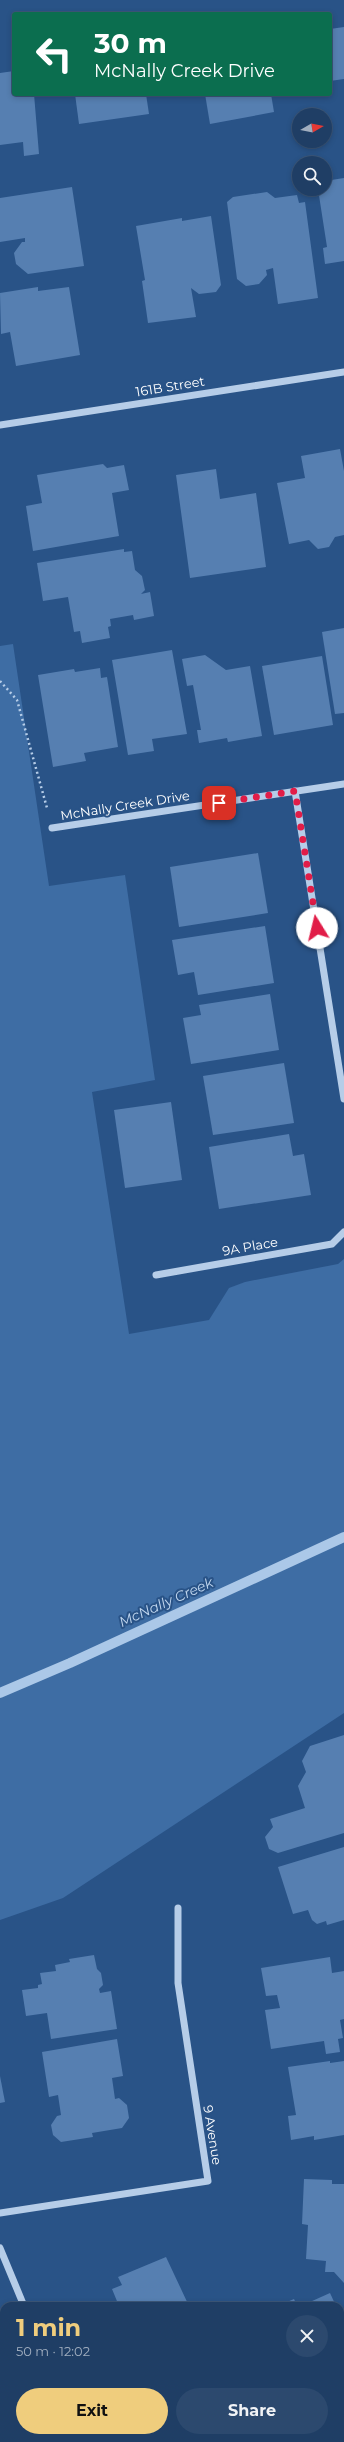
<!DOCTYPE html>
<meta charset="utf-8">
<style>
:root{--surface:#1f3e65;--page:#2c496e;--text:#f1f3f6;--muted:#a1aebf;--line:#3c5779;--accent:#efcd7d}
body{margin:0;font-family:Montserrat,sans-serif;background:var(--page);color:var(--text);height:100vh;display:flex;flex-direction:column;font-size:15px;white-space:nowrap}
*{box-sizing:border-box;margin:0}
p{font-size:13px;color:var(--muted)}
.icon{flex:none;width:22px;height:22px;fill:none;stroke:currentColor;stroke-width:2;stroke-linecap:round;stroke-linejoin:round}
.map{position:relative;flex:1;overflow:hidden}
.drawer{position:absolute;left:0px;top:2302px;width:344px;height:140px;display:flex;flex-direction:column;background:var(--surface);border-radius:12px 12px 0 0;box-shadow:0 2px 6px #0003,0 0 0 1px var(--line)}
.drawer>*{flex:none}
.banner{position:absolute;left:12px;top:12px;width:320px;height:84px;border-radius:4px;box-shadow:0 2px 6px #0003,0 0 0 1px var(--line);background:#0b6e4f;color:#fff;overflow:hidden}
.needle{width:26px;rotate:81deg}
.fabs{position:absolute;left:292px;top:108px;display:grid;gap:8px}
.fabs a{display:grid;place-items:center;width:40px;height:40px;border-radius:50%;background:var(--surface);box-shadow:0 2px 6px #0003,0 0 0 1px var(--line);font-size:20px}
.pin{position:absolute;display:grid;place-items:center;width:34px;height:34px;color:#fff;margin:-17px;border-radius:8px;box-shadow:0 2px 6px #0006}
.me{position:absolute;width:44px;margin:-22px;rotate:351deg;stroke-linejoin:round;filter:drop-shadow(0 0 3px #0008)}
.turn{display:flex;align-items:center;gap:14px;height:84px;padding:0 16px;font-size:18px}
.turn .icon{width:52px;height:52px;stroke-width:2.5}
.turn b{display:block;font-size:28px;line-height:34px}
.round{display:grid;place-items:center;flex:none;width:42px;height:42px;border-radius:21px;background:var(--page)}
.overview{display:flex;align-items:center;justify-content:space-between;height:68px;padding:0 16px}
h1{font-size:24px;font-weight:700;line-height:30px;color:var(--accent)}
.primary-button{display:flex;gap:8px;margin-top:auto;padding:8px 16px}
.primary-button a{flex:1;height:46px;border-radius:24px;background:var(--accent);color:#111;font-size:16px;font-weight:700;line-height:46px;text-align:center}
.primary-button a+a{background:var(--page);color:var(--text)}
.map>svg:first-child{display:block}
</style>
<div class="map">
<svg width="344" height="2442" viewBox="0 0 344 2442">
<rect width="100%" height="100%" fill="#295387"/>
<!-- green -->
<polygon fill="#3e6da4" points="13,644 49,886 125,875 155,1080 92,1092 129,1334 209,1320 229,1288 245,1282 338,1264 344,1259 344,1713 63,1898 0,1920 0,646"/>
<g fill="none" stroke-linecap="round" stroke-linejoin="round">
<!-- stream -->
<polyline stroke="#abc8e8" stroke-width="10" points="0,1693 70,1663 344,1537"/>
</g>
<!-- building -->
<g fill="#567fb1">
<polygon points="344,27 344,79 330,81 330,29"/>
<polygon points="14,71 14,94 34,94 39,154 24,156 23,142 0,145 0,73"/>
<polygon points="75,94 146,94 149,114 79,124"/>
<polygon points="205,94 271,94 274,112 210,124"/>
<polygon points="344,178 344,261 325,264 323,248 327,247 318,189 325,189 325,181"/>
<polygon points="72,187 84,266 28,274 16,264 14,253 22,242 25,242 25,238 0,242 0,198"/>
<polygon points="267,192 275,198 297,195 299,203 305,202 318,298 278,304 273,268 266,270 267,275 259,284 246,286 237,279 227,202 233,197"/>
<polygon points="211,216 221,285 216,292 199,294 191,288 196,317 148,323 142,281 145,280 136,226 182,218 182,221"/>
<polygon points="38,287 38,291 69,287 80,355 16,366 10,332 1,334 0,293"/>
<polygon points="340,449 344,471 344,535 335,537 329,547 318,549 309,540 289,544 277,483 305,478 301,456"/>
<polygon points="103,464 107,468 124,465 129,490 112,493 119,536 33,551 26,506 42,503 37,475"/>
<polygon points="216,469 220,499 256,493 266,567 190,578 176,475"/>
<polygon points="124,549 124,552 132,551 135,570 142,576 145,590 141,594 150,592 154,616 134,620 133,615 110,619 111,626 108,627 110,638 82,643 80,631 74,632 68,597 43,601 37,563"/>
<polygon points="344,628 344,713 335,714 322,632"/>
<polygon points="172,650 187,734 152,739 154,751 128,755 112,660"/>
<polygon points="205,655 226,670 250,666 262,736 228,742 227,738 199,743 197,730 201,730 193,685 187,686 182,659"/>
<polygon points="322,656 333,725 274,735 262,666"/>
<polygon points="100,668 101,678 107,677 118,747 84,753 86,761 53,767 38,675 74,669 75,672"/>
<polygon points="258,853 268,913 179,927 170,867"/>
<polygon points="265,926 274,983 198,995 194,972 178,975 172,940"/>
<polygon points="270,994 279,1050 191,1064 183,1018 201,1015 199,1005"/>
<polygon points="284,1063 294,1123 213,1135 203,1076"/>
<polygon points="171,1102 182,1180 125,1188 114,1110"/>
<polygon points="289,1134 293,1156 304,1154 311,1195 219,1209 209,1147"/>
<polygon points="344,1735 344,1833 278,1853 269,1849 265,1837 273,1827 270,1819 305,1808 298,1786 306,1772 302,1761 310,1746"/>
<polygon points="344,1847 344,1920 327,1925 326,1921 317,1924 312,1920 308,1910 293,1914 278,1867"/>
<polygon points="94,1955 97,1969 101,1973 103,1985 99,1989 100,1993 111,1991 117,2029 51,2039 47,2013 26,2016 22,1990 38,1988 38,1985 42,1984 40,1973 56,1971 55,1965 70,1962 69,1959"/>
<polygon points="330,1957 332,1973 344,1971 344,2019 340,2020 343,2038 338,2039 340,2052 326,2054 324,2041 271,2049 265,2010 280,2008 277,1995 266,1996 261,1968"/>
<polygon points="117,2039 123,2076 112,2078 115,2099 119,2098 127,2105 129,2118 122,2128 92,2133 93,2137 61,2142 53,2135 51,2125 57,2116 61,2115 58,2095 49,2097 42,2052"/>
<polygon points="330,2061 330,2063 344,2061 344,2135 314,2140 314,2136 291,2140 288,2116 296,2115 288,2067"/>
<polygon points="0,2076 5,2102 0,2103"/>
<polygon points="304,2179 332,2180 332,2184 344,2184 344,2283 334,2272 325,2272 326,2261 306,2259 308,2225 302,2224"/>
<polygon points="166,2257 189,2306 119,2306 112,2289 122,2285 118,2277"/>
<polygon points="330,2293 336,2306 301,2306"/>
<polygon points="294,2299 297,2306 278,2306"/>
<polygon points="340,2315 344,2324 344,2361 340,2362"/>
<polygon points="160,2438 191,2438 181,2442 161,2442"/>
</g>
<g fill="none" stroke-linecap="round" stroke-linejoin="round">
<!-- path -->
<polyline stroke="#b6cde8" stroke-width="2.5" stroke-dasharray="2 3" stroke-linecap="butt" points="0,681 17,700 47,808"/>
<!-- minor -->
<g stroke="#b6cde8" stroke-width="7">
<polyline points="0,425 344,372"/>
<polyline points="295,791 344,1099"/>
<polyline points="52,828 344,784"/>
<polyline points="156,1275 332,1244 344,1232"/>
<polyline points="0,2213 208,2181 178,1983 178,1908"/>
<polyline points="0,2248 24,2306"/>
<polyline points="78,2438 80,2442"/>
</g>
</g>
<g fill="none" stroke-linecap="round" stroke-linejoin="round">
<!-- route -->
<polyline stroke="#e11d48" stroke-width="7" stroke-dasharray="0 12.6" points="219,803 295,791 317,928"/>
</g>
<g text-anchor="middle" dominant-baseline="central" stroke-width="4" stroke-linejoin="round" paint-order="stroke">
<!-- street labels -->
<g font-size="13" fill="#fff" stroke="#295387">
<text transform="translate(170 386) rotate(-9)">161B Street</text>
<text transform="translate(125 805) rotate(-9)">McNally Creek Drive</text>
<text transform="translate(250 1246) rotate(-10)">9A Place</text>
<text transform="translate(213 2135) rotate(81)">9 Avenue</text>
</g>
<!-- water labels -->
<g font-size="14" font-style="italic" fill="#c1d7ef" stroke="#295387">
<text transform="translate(166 1602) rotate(-24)">McNally Creek</text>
</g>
</g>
</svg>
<div class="fabs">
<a><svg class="needle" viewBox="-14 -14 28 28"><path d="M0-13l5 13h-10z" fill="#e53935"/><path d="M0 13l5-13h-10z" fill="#a1aebf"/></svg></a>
<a><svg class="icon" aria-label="search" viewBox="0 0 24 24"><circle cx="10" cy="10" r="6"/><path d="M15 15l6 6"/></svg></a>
</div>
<div class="pin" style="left:219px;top:803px;background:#d93025"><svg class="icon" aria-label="arrive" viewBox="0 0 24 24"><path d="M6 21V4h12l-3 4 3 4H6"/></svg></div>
<svg class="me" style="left:317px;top:928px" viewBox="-20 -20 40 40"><circle r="19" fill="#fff"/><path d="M0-13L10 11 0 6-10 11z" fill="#e11d48"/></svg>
<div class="banner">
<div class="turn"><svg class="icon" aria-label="left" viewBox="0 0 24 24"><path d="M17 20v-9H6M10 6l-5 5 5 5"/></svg><div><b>30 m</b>McNally Creek Drive</div></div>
</div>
<section class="drawer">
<div class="overview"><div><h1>1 min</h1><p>50 m · 12:02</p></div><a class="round"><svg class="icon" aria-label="close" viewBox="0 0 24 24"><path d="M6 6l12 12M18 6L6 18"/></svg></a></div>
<div class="primary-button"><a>Exit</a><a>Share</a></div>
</section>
</div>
